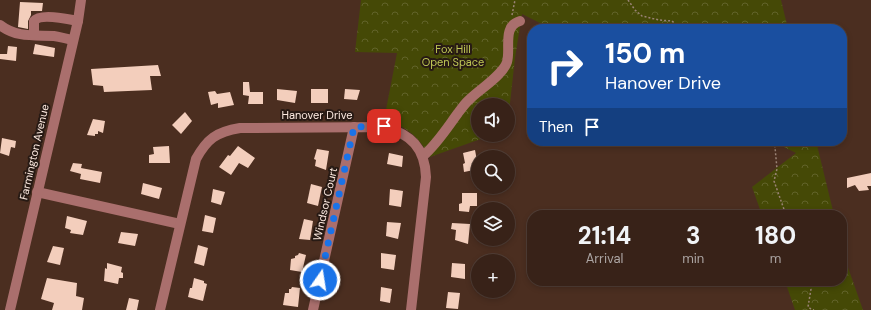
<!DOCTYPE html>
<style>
:root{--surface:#382218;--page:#432f25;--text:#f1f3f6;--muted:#aba4a2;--line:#523f37}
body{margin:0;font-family:"DM Sans",sans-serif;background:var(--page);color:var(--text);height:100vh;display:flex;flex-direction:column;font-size:15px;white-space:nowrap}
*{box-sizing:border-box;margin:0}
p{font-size:13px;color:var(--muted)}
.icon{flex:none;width:22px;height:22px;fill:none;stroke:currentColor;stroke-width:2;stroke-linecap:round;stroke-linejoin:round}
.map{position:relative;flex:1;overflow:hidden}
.details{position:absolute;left:527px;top:210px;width:320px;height:76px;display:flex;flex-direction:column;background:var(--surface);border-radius:16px;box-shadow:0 2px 6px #0003,0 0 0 1px var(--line)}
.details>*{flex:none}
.hud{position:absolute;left:527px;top:24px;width:320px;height:122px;border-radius:16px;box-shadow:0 2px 6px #0003,0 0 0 1px var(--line);background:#1a4fa0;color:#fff;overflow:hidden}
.controls{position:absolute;left:471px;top:98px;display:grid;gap:8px}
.controls a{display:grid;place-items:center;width:44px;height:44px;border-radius:50%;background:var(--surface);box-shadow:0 2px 6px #0003,0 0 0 1px var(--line);font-size:20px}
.pin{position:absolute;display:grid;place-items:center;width:34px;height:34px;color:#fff;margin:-17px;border-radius:8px;box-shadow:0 2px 6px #0006}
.me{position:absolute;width:44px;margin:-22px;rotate:13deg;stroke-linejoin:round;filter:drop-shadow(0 0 3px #0008)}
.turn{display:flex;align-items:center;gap:14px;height:84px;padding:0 12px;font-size:18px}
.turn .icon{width:52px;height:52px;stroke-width:2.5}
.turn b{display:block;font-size:28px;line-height:34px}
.then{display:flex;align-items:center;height:38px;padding:0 12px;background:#0003;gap:8px;font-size:15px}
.eta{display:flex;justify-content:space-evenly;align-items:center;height:68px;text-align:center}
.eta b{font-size:24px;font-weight:800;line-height:28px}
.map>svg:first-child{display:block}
</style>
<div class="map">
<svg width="871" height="310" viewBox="0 0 871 310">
<defs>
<pattern id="park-crowns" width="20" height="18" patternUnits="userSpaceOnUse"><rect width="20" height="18" fill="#454906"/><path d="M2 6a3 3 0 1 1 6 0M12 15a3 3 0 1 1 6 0" fill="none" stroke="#61632a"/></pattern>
</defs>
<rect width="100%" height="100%" fill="#4b2e20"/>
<!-- park -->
<g fill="url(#park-crowns)">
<path d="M361,0H781L788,29H552L522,14L515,58L508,121V105H478V135H492L430,157C418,136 408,127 384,120L397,53L355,52Z"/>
<polygon points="772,141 816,141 834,215 762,215 752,187 796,153"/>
<polygon points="842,247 845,259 863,310 795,310 785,281 842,281"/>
</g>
<!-- building -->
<g fill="#f3cebc">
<polygon points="20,2 43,3 42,11 31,11 31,15 28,21 28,29 18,27"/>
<polygon points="35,44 55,48 54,57 33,54"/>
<polygon points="8,46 17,47 16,61 0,59 0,54 7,54"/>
<polygon points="158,65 161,76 150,76 152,90 104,92 103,86 93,85 91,69"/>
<polygon points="243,82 249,82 250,92 263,92 263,104 248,104 249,96 243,95"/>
<polygon points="277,89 297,91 295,103 277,100"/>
<rect x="311" y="89" width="17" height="14"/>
<polygon points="345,89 360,90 357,100 344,99"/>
<polygon points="215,91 217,94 230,92 234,105 218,108 218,103 211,105 208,92"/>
<polygon points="185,112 192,121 181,134 172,125"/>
<polygon points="93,119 105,121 103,133 98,131 98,134 95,134 95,136 87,135"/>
<polygon points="2,138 16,141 15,148 11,147 9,156 0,153"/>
<polygon points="169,146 170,163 149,163 149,155 154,154 153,147"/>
<polygon points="238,146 255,158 248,168 239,163 231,175 219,167 228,155 230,156"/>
<polygon points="317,149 329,151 326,170 315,166 316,160 314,159"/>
<polygon points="475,150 478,166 474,167 474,170 464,172 463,164 465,163 463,153"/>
<polygon points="389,153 403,156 402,167 387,164"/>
<polygon points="73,163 82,164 81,168 102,172 100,183 80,179 81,174 70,171"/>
<polygon points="871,173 871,186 867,186 869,190 859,191 855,185 847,188 847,178"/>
<polygon points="143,183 162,188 159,199 141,194"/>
<polygon points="311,184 322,187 318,206 307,203"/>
<polygon points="213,189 225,192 221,205 211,202"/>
<polygon points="390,189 403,191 401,207 389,205"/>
<polygon points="462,193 477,193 477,206 470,206 469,212 459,211 459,204 462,203"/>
<polygon points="205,215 216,218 213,233 202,231"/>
<polygon points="67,216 87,221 83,235 70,233 71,230 65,228"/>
<polygon points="304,219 313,221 310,240 299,239"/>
<polygon points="387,222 401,223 398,239 386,236"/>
<polygon points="452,223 470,224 468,244 455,240 456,230 451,229"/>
<polygon points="121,232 138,234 135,246 118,243"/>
<polygon points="198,245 208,248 204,266 194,263"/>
<polygon points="53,246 64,248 60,265 47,262"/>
<polygon points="299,253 306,255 302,272 290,270 291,259 295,258 295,256 298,255"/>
<polygon points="381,253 396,255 394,270 381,268"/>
<polygon points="107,263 122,267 121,272 123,273 123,278 119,278 118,284 104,281 105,268 107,269"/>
<polygon points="452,263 465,264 465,279 451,277"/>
<polygon points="47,278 77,283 76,296 84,298 82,310 52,310 54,303 41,299"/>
<polygon points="194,278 204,281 204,283 207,284 203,301 188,297 190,288 192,288"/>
<polygon points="292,287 300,288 298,307 283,305 285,293 289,293 289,289 291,289"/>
<polygon points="381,287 392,289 390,303 380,301"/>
<polygon points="448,292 460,293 458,309 446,308"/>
<polygon points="129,298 139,300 137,310 126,310"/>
</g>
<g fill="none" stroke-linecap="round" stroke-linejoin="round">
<!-- path -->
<g stroke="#9b8376" stroke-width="1.5" stroke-dasharray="2 2" stroke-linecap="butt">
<polyline points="628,0 635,10 642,16 659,20 672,21 682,29"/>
<polyline points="512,15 515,0"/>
<polyline points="763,141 772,144 775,147 777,169 774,181 786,215"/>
<polyline points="810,281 811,289 808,307 811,309 814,310"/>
</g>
<!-- minor -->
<g stroke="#aa6f6d" stroke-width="10">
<path d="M0,25C17,38 34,35 54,36C61,37 67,39 73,40"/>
<path d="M34,35V21C40,13 68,19 78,21"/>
<path d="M423,156C437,144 447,128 458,113C462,108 465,103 470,99C480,89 503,75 507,62C511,49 502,26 520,21"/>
<polyline points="37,192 180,224"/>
<polyline points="10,310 78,21 81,0"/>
<path d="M160,310L196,159C207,139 216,132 240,128L384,127C411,134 425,148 426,177L411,310"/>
<polyline points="313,310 354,127"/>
</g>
</g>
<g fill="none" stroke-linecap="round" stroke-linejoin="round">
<!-- route -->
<polyline stroke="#1a73e8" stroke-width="7" stroke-dasharray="0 12.6" points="320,280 354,127 384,126"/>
</g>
<g text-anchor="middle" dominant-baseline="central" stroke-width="4" stroke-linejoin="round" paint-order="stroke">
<!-- park labels -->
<g font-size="11" fill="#bfc755" stroke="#271a14">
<text x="453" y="49">Fox Hill<tspan x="453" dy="13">Open Space</tspan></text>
</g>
<!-- street labels -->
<g font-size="11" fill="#fdeae0" stroke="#271a14">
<text x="317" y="115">Hanover Drive</text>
<text transform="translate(34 152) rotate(-77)">Farmington Avenue</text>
<text transform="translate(325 204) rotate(-77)">Windsor Court</text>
</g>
</g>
</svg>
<div class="controls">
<a><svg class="icon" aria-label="sound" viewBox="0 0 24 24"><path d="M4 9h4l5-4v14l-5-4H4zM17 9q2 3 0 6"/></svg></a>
<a><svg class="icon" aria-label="search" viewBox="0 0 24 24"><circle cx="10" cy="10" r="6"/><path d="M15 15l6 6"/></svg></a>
<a><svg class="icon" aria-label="layers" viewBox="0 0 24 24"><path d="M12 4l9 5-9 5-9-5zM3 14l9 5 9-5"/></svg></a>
<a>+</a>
</div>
<div class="pin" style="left:384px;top:126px;background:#d93025"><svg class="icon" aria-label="arrive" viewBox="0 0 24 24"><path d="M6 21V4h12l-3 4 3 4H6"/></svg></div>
<svg class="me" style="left:320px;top:280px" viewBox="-20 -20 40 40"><circle r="17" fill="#1a73e8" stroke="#fff" stroke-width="3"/><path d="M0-11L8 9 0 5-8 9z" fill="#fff"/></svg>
<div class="hud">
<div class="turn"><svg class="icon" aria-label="right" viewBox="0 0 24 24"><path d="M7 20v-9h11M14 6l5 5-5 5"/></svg><div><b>150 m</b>Hanover Drive</div></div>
<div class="then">Then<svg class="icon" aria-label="arrive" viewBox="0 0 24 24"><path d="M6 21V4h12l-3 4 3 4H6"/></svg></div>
</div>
<section class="details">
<div class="eta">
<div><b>21:14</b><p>Arrival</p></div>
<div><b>3</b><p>min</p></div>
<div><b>180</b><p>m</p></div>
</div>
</section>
</div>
